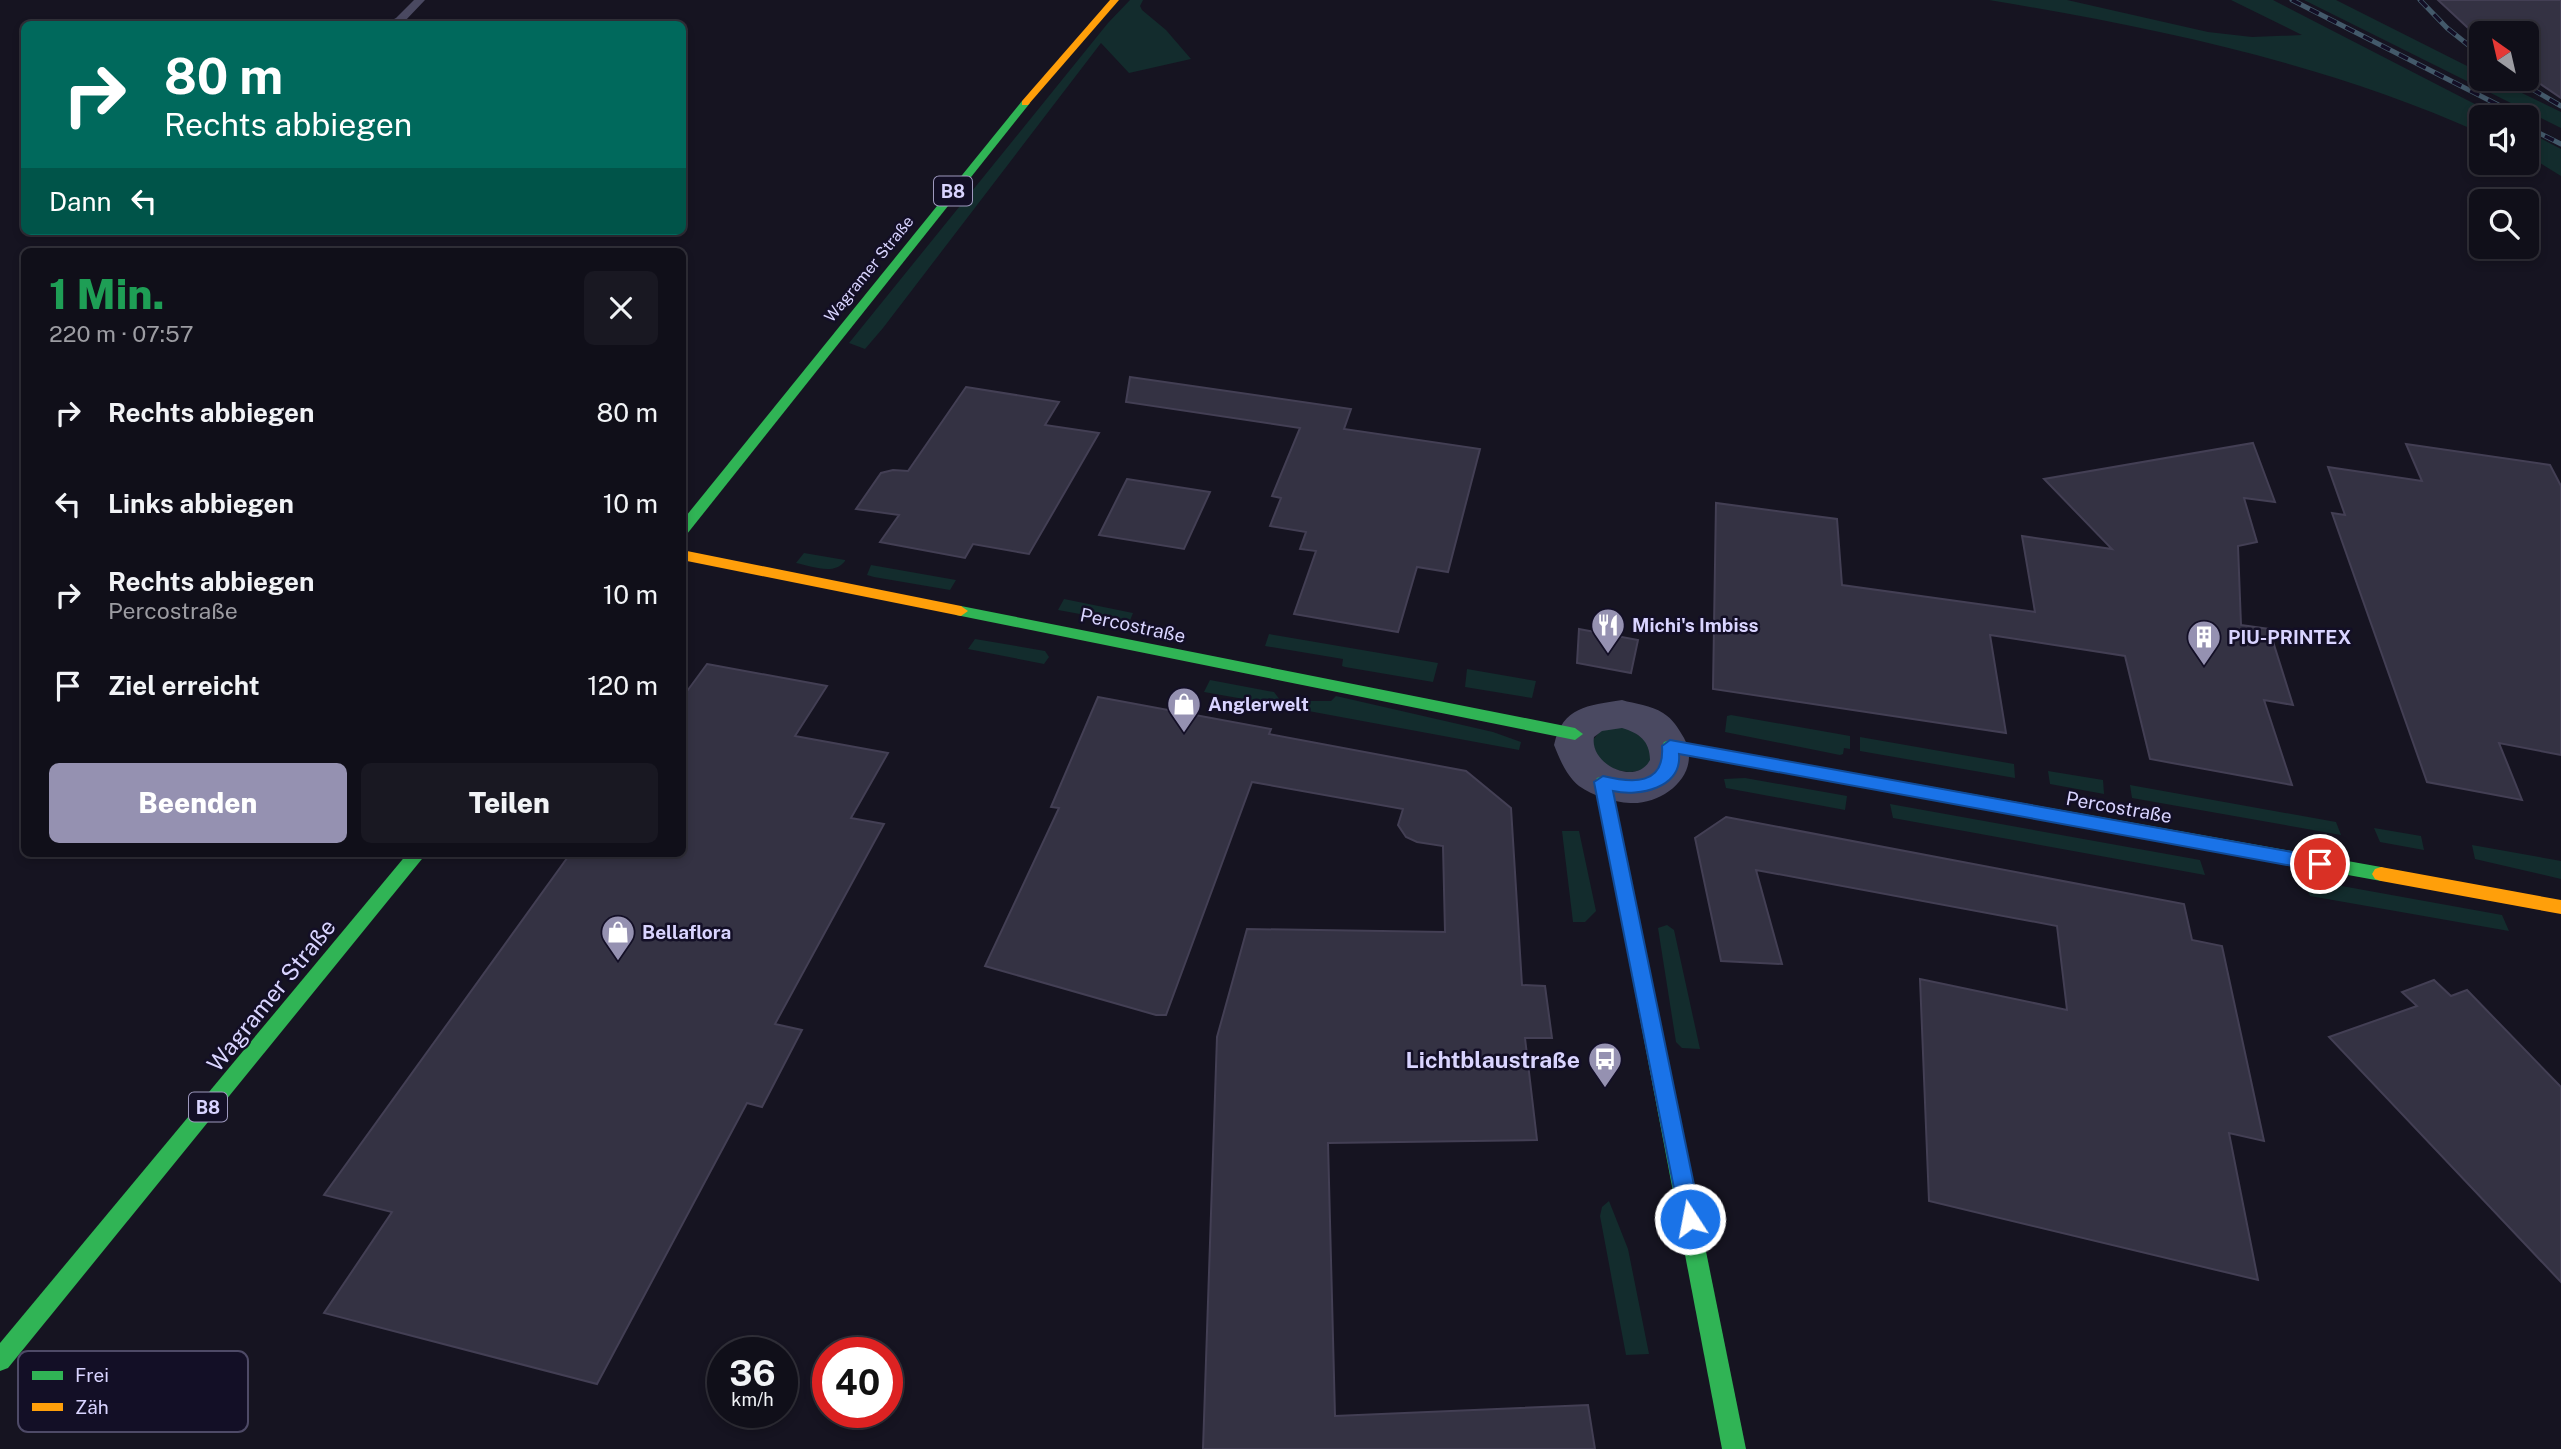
<!DOCTYPE html>
<html lang="de">
<meta charset="utf-8">
<style>
:root{--surface:#100f19;--page:#191822;--text:#f1f3f6;--muted:#9c9ca2;--line:#302f38;--accent:#9591b1}
body{margin:0;font-family:"Public Sans",sans-serif;background:var(--page);color:var(--text);height:100vh;display:flex;flex-direction:column;font-size:26px;white-space:nowrap}
*{box-sizing:border-box;margin:0}
p{font-size:23px;color:var(--muted)}
.icon{flex:none;width:38px;height:38px;fill:none;stroke:currentColor;stroke-width:2;stroke-linecap:round;stroke-linejoin:round}
.map{position:relative;flex:1;overflow:hidden}
.sheet{position:absolute;left:21px;top:248px;width:665px;height:609px;display:flex;flex-direction:column;background:var(--surface);border-radius:10px;box-shadow:0 4px 10px #0003,0 0 0 2px var(--line)}
.sheet>*{flex:none}
.guide{position:absolute;left:21px;top:21px;width:665px;height:214px;border-radius:10px;box-shadow:0 4px 10px #0003,0 0 0 2px var(--line);background:#00695c;color:#fff;overflow:hidden}
.needle{width:46px;rotate:326deg}
.tools{position:absolute;left:2469px;top:21px;display:grid;gap:14px}
.tools a{display:grid;place-items:center;width:70px;height:70px;border-radius:10px;background:var(--surface);box-shadow:0 4px 10px #0003,0 0 0 2px var(--line);font-size:35px}
.speed{position:absolute;left:707px;top:1337px;display:flex;gap:14px;font-size:35px;font-weight:700;text-align:center}
.speed>*{display:grid;place-content:center;width:91px;height:91px;border-radius:50%;background:var(--surface);box-shadow:0 4px 10px #0003,0 0 0 2px var(--line);line-height:1}
.speed small{font-size:18px;font-weight:400}
.speed .limit{border:10px solid #d22;background:#fff;color:#111}
.pin{position:absolute;display:grid;place-items:center;width:60px;height:60px;color:#fff;margin:-30px;border:4px solid #fff;border-radius:50%;box-shadow:0 2px 7px #0007}
.me{position:absolute;width:77px;margin:-38px;rotate:349deg;stroke-linejoin:round;filter:drop-shadow(0 0 5px #0008)}
.turn{display:flex;align-items:center;gap:24px;height:147px;padding:0 28px;font-size:32px}
.turn .icon{width:91px;height:91px;stroke-width:2.5}
.turn b{display:block;font-size:49px;line-height:60px}
.then{display:flex;align-items:center;height:66px;padding:0 28px;background:#0003;gap:14px;font-size:26px}
.round{display:grid;place-items:center;flex:none;width:74px;height:74px;border-radius:10px;background:var(--page)}
.head{display:flex;align-items:center;justify-content:space-between;height:119px;padding:0 28px}
h1{font-size:42px;font-weight:800;line-height:52px;color:#1e9e55}
.primary-button{display:flex;gap:14px;margin-top:auto;padding:14px 28px}
.primary-button a{flex:1;height:80px;border-radius:10px;background:var(--accent);color:#fff;font-size:28px;font-weight:800;line-height:80px;text-align:center}
.primary-button a+a{background:var(--page);color:var(--text)}
ul{padding:0;list-style:none}
li{display:flex;align-items:center;gap:21px;height:91px;padding:0 28px}
li div{flex:1}
li b{display:block;font-size:26px}
li em{font-style:normal}
.map>svg:first-child{display:block}
</style>
<div class="map">
<svg width="2561" height="1449" viewBox="0 0 2561 1449">
<rect width="100%" height="100%" fill="#161421"/>
<!-- green -->
<g fill="#132c2d">
<polygon points="1130,0 1143,0 1140,6 1142,10 1166,30 1191,59 1129,73 1101,43 883,328 865,349 849,343 1108,23"/>
<path d="M1989,0H2067L2208,32L2252,37L2302,35L2231,0H2273L2500,117H2482L2481,133C2325,63 2157,28 1989,0Z"/>
<polygon points="2304,0 2336,0 2481,73 2482,79 2493,79 2561,112 2561,128"/>
<polygon points="2527,131 2561,149 2561,176 2527,155"/>
<path d="M804,553L845,560V561C834,576 812,566 796,563Z"/>
<polygon points="871,565 956,580 950,590 874,577 867,575"/>
<polygon points="1064,599 1133,613 1129,623 1058,610"/>
<polygon points="1269,634 1438,663 1433,682 1345,667 1342,666 1343,659 1265,646"/>
<polygon points="975,639 1045,651 1049,657 1044,664 968,649"/>
<polygon points="1467,669 1536,681 1532,698 1465,687"/>
<polygon points="1210,680 1274,692 1280,700 1277,705 1204,692"/>
<polygon points="1336,696 1493,732 1521,742 1519,750 1303,710 1308,701 1331,701"/>
<polygon points="1731,715 1850,736 1850,749 1844,748 1843,754 1840,755 1725,732 1727,716"/>
<path d="M1625,725L1651,745V763C1635,778 1619,771 1601,764L1590,743L1603,728Z"/>
<polygon points="1860,737 2014,764 2015,778 1860,751"/>
<polygon points="2048,771 2103,780 2104,794 2050,784"/>
<polygon points="1745,778 1847,796 1845,810 1726,788 1724,779"/>
<polygon points="2130,785 2336,822 2341,835 2132,798"/>
<polygon points="1890,804 2200,860 2205,875 1893,818"/>
<polygon points="2374,828 2421,836 2424,850 2380,842"/>
<polygon points="1562,831 1579,831 1596,911 1585,922 1573,922"/>
<polygon points="2472,845 2561,861 2561,879 2475,859"/>
<polygon points="2303,879 2502,915 2509,931 2310,896"/>
<polygon points="1667,925 1674,930 1700,1049 1682,1048 1676,1042 1658,928"/>
<polygon points="1609,1201 1628,1249 1649,1354 1626,1355 1600,1216 1602,1207"/>
</g>
<!-- building -->
<g fill="#343243" stroke="#433f54" stroke-width="2">
<polygon points="2438,0 2561,0 2561,98 2527,75 2527,33 2482,33 2482,41"/>
<polygon points="1130,377 1351,409 1344,429 1480,449 1448,572 1417,567 1398,632 1294,614 1316,551 1300,549 1306,532 1270,526 1281,498 1272,496 1300,428 1126,402"/>
<polygon points="966,387 1059,402 1045,425 1099,433 1029,554 973,544 965,558 880,542 899,515 856,509 881,473 893,470 908,471"/>
<polygon points="2253,443 2275,502 2244,498 2257,542 2238,546 2241,625 2269,629 2293,705 2264,700 2292,785 2150,759 2125,656 1990,635 2006,733 1713,689 1716,503 1837,519 1842,585 2035,612 2022,536 2112,549 2044,479"/>
<polygon points="2406,444 2550,465 2561,486 2561,755 2499,743 2522,800 2427,782 2332,513 2345,515 2328,467 2422,481"/>
<polygon points="1127,479 1210,492 1184,549 1099,535"/>
<polygon points="1579,629 1638,640 1631,673 1577,663"/>
<polygon points="707,664 827,686 795,736 888,753 851,818 884,824 775,1024 802,1030 762,1107 747,1103 597,1384 324,1313 392,1212 324,1195 570,854 682,854 682,698"/>
<polygon points="1098,697 1271,729 1269,734 1466,771 1511,808 1522,985 1545,986 1552,1038 1525,1038 1537,1140 1328,1143 1335,1416 1588,1405 1595,1449 1203,1449 1217,1037 1247,929 1445,932 1443,846 1417,842 1406,837 1398,825 1403,809 1252,782 1166,1015 1156,1015 985,966 1059,808 1051,807"/>
<polygon points="1726,817 2184,904 2192,940 2222,946 2264,1141 2229,1133 2258,1280 1929,1201 1920,979 2067,1010 2057,926 1756,870 1782,964 1721,961 1695,838"/>
<polygon points="2434,980 2451,996 2467,990 2561,1087 2561,1282 2329,1037 2417,1006 2402,992"/>
</g>
<g fill="none" stroke-linecap="round" stroke-linejoin="round">
<!-- lane -->
<polygon fill="#4a4961" fill-rule="evenodd" points="414,0 425,0 404,22 384,24 396,18"/>
<!-- street -->
<path fill="#4a4961" fill-rule="evenodd" d="M1622,700C1635,704 1651,705 1663,713C1673,719 1678,728 1684,738C1703,773 1664,805 1630,803C1613,802 1593,796 1579,786C1566,775 1560,760 1554,745C1563,706 1587,706 1622,700ZM1622,728C1639,733 1650,741 1650,760C1636,787 1589,764 1594,737L1602,731Z"/>
<!-- fast -->
<g fill="#30b455" fill-rule="evenodd">
<polygon points="1022,101 1030,103 687,534 682,535 682,521"/>
<polygon points="961,606 1575,728 1583,734 1575,740 956,615 954,611 956,607"/>
<polygon points="1670,740 2381,867 2387,869 2390,874 2387,879 2381,881 1670,752 1664,750 1662,746 1664,742"/>
<polygon points="1603,776 1609,778 1611,782 1746,1449 1722,1449 1595,782 1597,778"/>
<polygon points="407,854 426,854 8,1368 0,1371 0,1343"/>
</g>
<!-- slow -->
<g fill="#ff9f0a" fill-rule="evenodd">
<polygon points="1110,0 1119,0 1028,105 1022,105 1022,101"/>
<polygon points="682,550 961,606 968,611 961,616 682,560"/>
<polygon points="2381,867 2561,900 2561,914 2381,881 2375,879 2372,874 2375,869"/>
</g>
<!-- rail casing -->
<g stroke="#43596a" stroke-width="5">
<g id="rail">
<polyline points="2292,0 2522,117"/>
<polyline points="2420,0 2447,28 2482,56"/>
<polyline points="2515,79 2561,106"/>
<polyline points="2527,127 2561,144"/>
</g>
</g>
<!-- rail -->
<use href="#rail" stroke="#130f26" stroke-width="3.5" stroke-dasharray="10" stroke-linecap="butt"/>
</g>
<!-- route -->
<path fill="#1a73e8" stroke="#114b97" stroke-width="2" d="M1670,740L2320,857L2326,859L2329,864L2326,869L2320,871L1679,754C1682,788 1639,797 1613,791L1701,1219L1698,1226L1690,1229L1683,1226L1680,1219L1594,782L1603,776C1632,783 1665,786 1662,746Z"/>
<!-- icons -->
<defs>
<g id="restaurant-pin" transform="scale(1.75)"><path d="M0 17L-7.5 6A9.5 9.5 0 1 1 7.5 6Z" fill="#9591b1" stroke="#130f26"/><path d="M-5-6h1v4h1v-4h1v4h1v-4h1v5L-1.5 .5V6h-2V.5L-5-1ZM5-6V6H3V1.5H1.5Q1.5-4 5-6Z" fill="#fff"/></g>
<g id="building-pin" transform="scale(1.75)"><path d="M0 17L-7.5 6A9.5 9.5 0 1 1 7.5 6Z" fill="#9591b1" stroke="#130f26"/><path d="M-4-6H4V6H1V3H-1V6H-4ZM-2.5-4.3h1.7v1.8h-1.7ZM.8-4.3h1.7v1.8H.8ZM-2.5-1h1.7V.8h-1.7ZM.8-1h1.7V.8H.8Z" fill="#fff"/></g>
<g id="shop-pin" transform="scale(1.75)"><path d="M0 17L-7.5 6A9.5 9.5 0 1 1 7.5 6Z" fill="#9591b1" stroke="#130f26"/><path d="M-5-2.5h2.3a2.7 3.5 0 0 1 5.4 0H5L5.5 6h-11ZM-1.5-2.5h3a1.5 2.3 0 0 0-3 0Z" fill="#fff"/></g>
<g id="bus-pin" transform="scale(1.75)"><path d="M0 17L-7.5 6A9.5 9.5 0 1 1 7.5 6Z" fill="#9591b1" stroke="#130f26"/><path d="M-5-6H5V4H4V6H2V4H-2V6H-4V4H-5ZM-3.5-4V0h7V-4ZM-3.5 1.2v1.5H-2V1.2ZM2 1.2v1.5H3.5V1.2Z" fill="#fff"/></g>
</defs>
<g fill-rule="evenodd">
<use href="#restaurant-pin" x="1608" y="625"/>
<use href="#building-pin" x="2204" y="637"/>
<use href="#shop-pin" x="1184" y="704"/>
<use href="#shop-pin" x="618" y="932"/>
<use href="#bus-pin" x="1605" y="1059"/>
</g>
<g text-anchor="middle" dominant-baseline="central" stroke-width="5" stroke-linejoin="round" paint-order="stroke">
<!-- far-street labels -->
<g font-size="16" fill="#d9d4ff" stroke="#130f26">
<text transform="translate(869 269) rotate(-51)">Wagramer Straße</text>
</g>
<!-- shield labels -->
<g fill="#130f26" stroke="#9e99be" stroke-width="2">
<rect x="934" y="176.5" width="38" height="29" rx="5"/>
<rect x="189" y="1092.5" width="38" height="29" rx="5"/>
</g>
<g font-size="18" font-weight="bold" fill="#d9d4ff">
<text x="953" y="191">B8</text>
<text x="208" y="1107">B8</text>
</g>
<!-- street labels -->
<g font-size="19" fill="#d9d4ff" stroke="#130f26">
<text transform="translate(1133 625) rotate(12)">Percostraße</text>
<text transform="translate(2119 807) rotate(10)">Percostraße</text>
</g>
<!-- poi labels -->
<g font-size="19" font-weight="bold" fill="#d9d4ff" stroke="#130f26" text-anchor="start">
<text x="1632" y="625">Michi's Imbiss</text>
<text x="2228" y="637">PIU-PRINTEX</text>
<text x="1208" y="704">Anglerwelt</text>
<text x="642" y="932">Bellaflora</text>
</g>
<!-- near-street labels -->
<g font-size="23" fill="#d9d4ff" stroke="#130f26">
<text transform="translate(271 995) rotate(-51)">Wagramer Straße</text>
</g>
<!-- near-poi labels -->
<g font-size="23" font-weight="bold" fill="#d9d4ff" stroke="#130f26" text-anchor="end">
<text x="1580" y="1059">Lichtblaustraße</text>
</g>
</g>
<!-- legend -->
<rect x="18" y="1351" width="230" height="81" rx="10" fill="#130f26" stroke="#4e4a67" stroke-width="2"/>
<rect x="32" y="1371" width="31" height="9" fill="#30b455"/>
<rect x="32" y="1403" width="31" height="8" fill="#ff9f0a"/>
<g font-size="19" fill="#d9d4ff">
<text x="75" y="1382">Frei</text>
<text x="75" y="1414">Zäh</text>
</g>
</svg>
<div class="tools">
<a><svg class="needle" viewBox="-14 -14 28 28"><path d="M0-13l5 13h-10z" fill="#e53935"/><path d="M0 13l5-13h-10z" fill="#9c9ca2"/></svg></a>
<a><svg class="icon" aria-label="sound" viewBox="0 0 24 24"><path d="M4 9h4l5-4v14l-5-4H4zM17 9q2 3 0 6"/></svg></a>
<a><svg class="icon" aria-label="search" viewBox="0 0 24 24"><circle cx="10" cy="10" r="6"/><path d="M15 15l6 6"/></svg></a>
</div>
<div class="speed"><div>36<small>km/h</small></div><div class="limit">40</div></div>
<div class="pin" style="left:2320px;top:864px;background:#d93025"><svg class="icon" aria-label="arrive" viewBox="0 0 24 24"><path d="M6 21V4h12l-3 4 3 4H6"/></svg></div>
<svg class="me" style="left:1690px;top:1219px" viewBox="-20 -20 40 40"><circle r="17" fill="#1a73e8" stroke="#fff" stroke-width="3"/><path d="M0-11L8 9 0 5-8 9z" fill="#fff"/></svg>
<div class="guide">
<div class="turn"><svg class="icon" aria-label="right" viewBox="0 0 24 24"><path d="M7 20v-9h11M14 6l5 5-5 5"/></svg><div><b>80 m</b>Rechts abbiegen</div></div>
<div class="then">Dann<svg class="icon" aria-label="left" viewBox="0 0 24 24"><path d="M17 20v-9H6M10 6l-5 5 5 5"/></svg></div>
</div>
<section class="sheet">
<div class="head"><div><h1>1 Min.</h1><p>220 m · 07:57</p></div><a class="round"><svg class="icon" aria-label="close" viewBox="0 0 24 24"><path d="M6 6l12 12M18 6L6 18"/></svg></a></div>
<ul>
<li><svg class="icon" aria-label="right" viewBox="0 0 24 24"><path d="M7 20v-9h11M14 6l5 5-5 5"/></svg><div><b>Rechts abbiegen</b></div><em>80 m</em></li>
<li><svg class="icon" aria-label="left" viewBox="0 0 24 24"><path d="M17 20v-9H6M10 6l-5 5 5 5"/></svg><div><b>Links abbiegen</b></div><em>10 m</em></li>
<li><svg class="icon" aria-label="right" viewBox="0 0 24 24"><path d="M7 20v-9h11M14 6l5 5-5 5"/></svg><div><b>Rechts abbiegen</b><p>Percostraße</p></div><em>10 m</em></li>
<li><svg class="icon" aria-label="arrive" viewBox="0 0 24 24"><path d="M6 21V4h12l-3 4 3 4H6"/></svg><div><b>Ziel erreicht</b></div><em>120 m</em></li>
</ul>
<div class="primary-button"><a>Beenden</a><a>Teilen</a></div>
</section>
</div>
